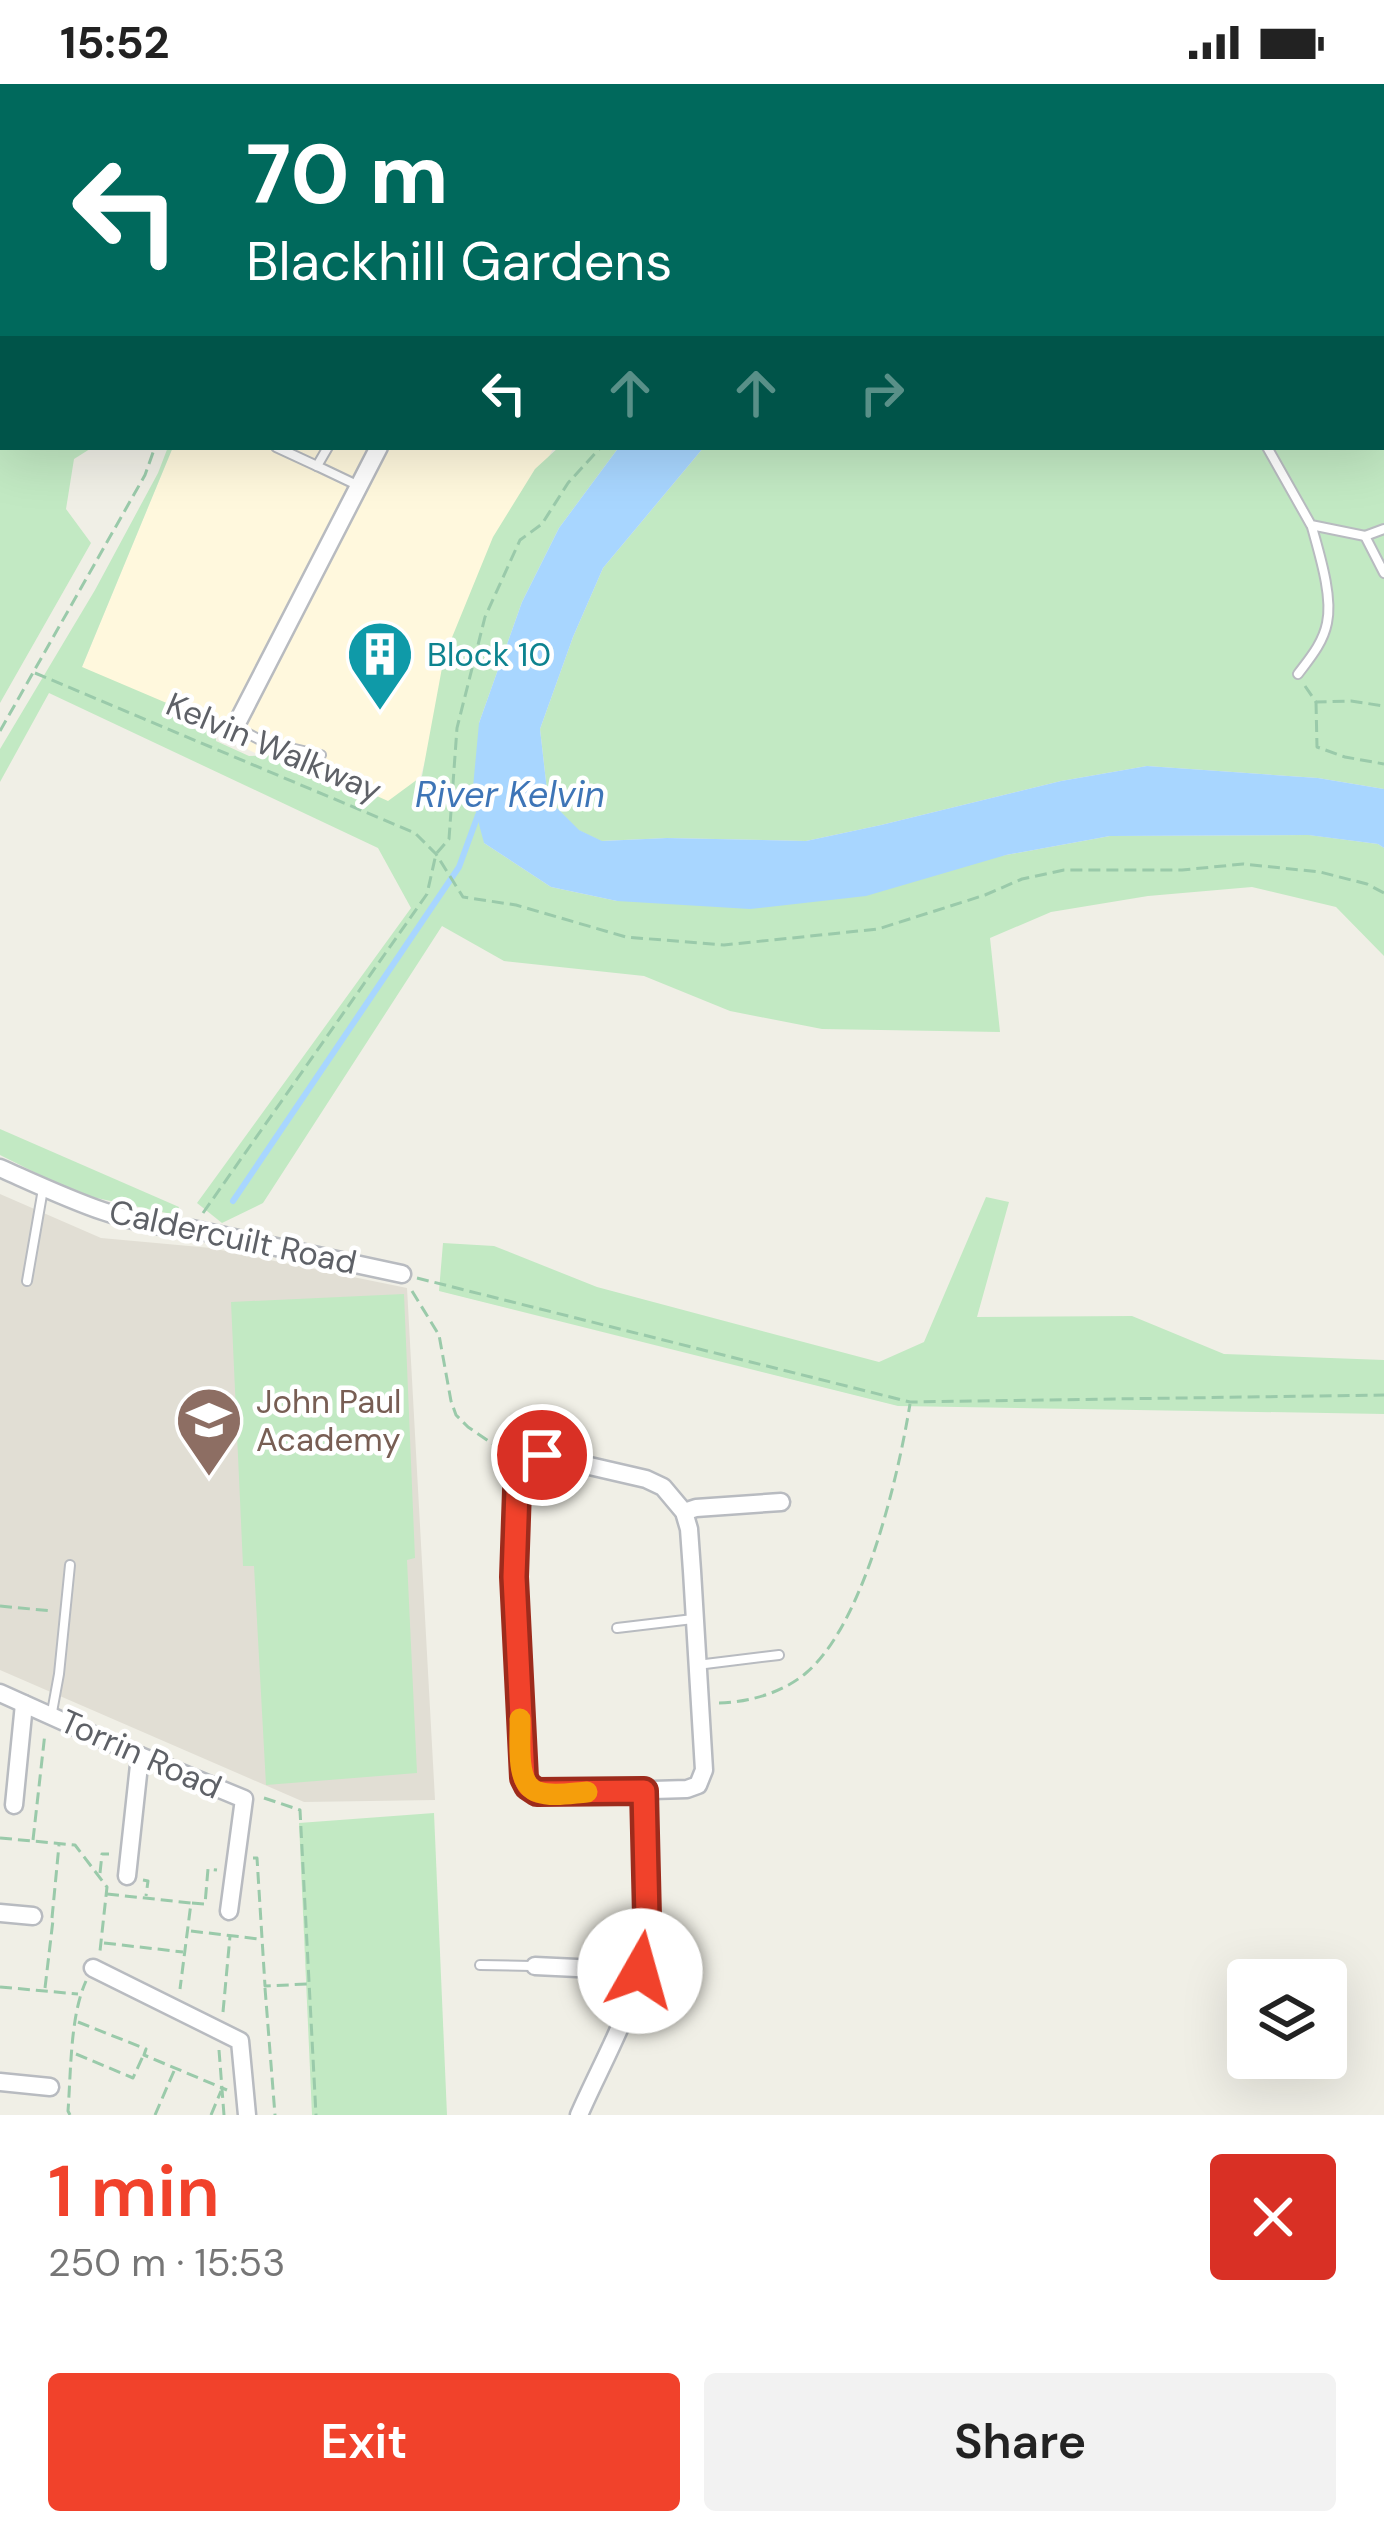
<!DOCTYPE html>
<meta charset="utf-8">
<style>
:root{--surface:#fff;--page:#f2f2f2;--text:#222;--muted:#767676;--accent:#f1422b}
body{margin:0;font-family:"DM Sans",sans-serif;background:var(--page);color:var(--text);height:100vh;display:flex;flex-direction:column;font-size:45px;white-space:nowrap}
*{box-sizing:border-box;margin:0}
p{font-size:39px;color:var(--muted)}
.icon{flex:none;width:66px;height:66px;fill:none;stroke:currentColor;stroke-width:2;stroke-linecap:round;stroke-linejoin:round}
.map{position:relative;height:2031px;overflow:hidden}
.panel{display:flex;flex-direction:column;background:var(--surface);flex:1}
.panel>*{flex:none}
.hud{position:absolute;left:0px;top:0px;width:1386px;height:366px;box-shadow:0 12px 48px #0002;background:#00695c;color:#fff;overflow:hidden}
.buttons{position:absolute;left:1227px;top:1875px;display:grid;gap:24px}
.buttons a{display:grid;place-items:center;width:120px;height:120px;border-radius:12px;background:var(--surface);box-shadow:0 12px 48px #0002;font-size:60px}
.pin{position:absolute;display:grid;place-items:center;width:102px;height:102px;color:#fff;margin:-51px;border:6px solid #fff;border-radius:50%;box-shadow:0 3px 12px #0007}
.me{position:absolute;width:132px;margin:-66px;rotate:7deg;stroke-linejoin:round;filter:drop-shadow(0 0 9px #0008)}
.turn{display:flex;align-items:center;gap:42px;height:252px;padding:0 48px;font-size:54px}
.turn .icon{width:156px;height:156px;stroke-width:2.5}
.turn b{display:block;font-size:84px;line-height:102px}
.lanes{display:flex;align-items:center;height:114px;padding:0 48px;background:#0003;justify-content:center;gap:60px;direction:ltr}
.lanes .off{opacity:.35}
.round{display:grid;place-items:center;flex:none;width:126px;height:126px;border-radius:12px;background:var(--page)}
.headline{display:flex;align-items:center;justify-content:space-between;height:204px;padding:0 48px}
h1{font-size:72px;font-weight:600;line-height:90px;color:var(--accent)}
.action{display:flex;gap:24px;margin-top:auto;padding:24px 48px}
.action a{flex:1;height:138px;border-radius:12px;background:var(--accent);color:#fff;font-size:48px;font-weight:600;line-height:138px;text-align:center}
.action a+a{background:var(--page);color:var(--text)}
.status{display:flex;justify-content:space-between;align-items:center;height:84px;padding:0 60px;background:var(--surface);direction:ltr}
.status svg{height:33px;fill:currentColor}
.map>svg:first-child{display:block}
</style>
<div class="status"><b>15:52</b><svg viewBox="0 0 49 12"><path d="M0 12V9h3v3zM5 12V6h3v6zM10 12V3h3v9zM15 12V0h3v12zM26 1h20v11H26zM47 4h2v5h-2z"/></svg></div>
<div class="map">
<svg width="1384" height="2031" viewBox="0 0 1384 2031">
<rect width="100%" height="100%" fill="#f0efe6"/>
<!-- commercial -->
<g fill="#fff8dd">
<rect x="241" y="0" width="419" height="3"/>
<polygon points="173,363 554,363 471,514 406,744 82,583"/>
</g>
<!-- education -->
<polygon fill="#e1ded4" points="0,1110 101,1154 211,1164 407,1204 435,1716 304,1718 0,1586"/>
<!-- green -->
<g fill="#c2e9c3">
<polygon points="0,0 213,0 213,3 3,3 3,363 93,363 74,375 66,425 91,459 0,619"/>
<polygon points="763,0 1384,0 1384,705 1318,694 1147,682 1061,697 881,741 806,757 668,754 601,757 578,746 548,715 540,645 573,553 603,484 704,363 1383,363 1383,3 763,3"/>
<polygon points="168,363 173,363 82,583 216,640 216,657 249,672 285,671 388,717 422,692 444,573 493,453 535,385 559,363 619,363 559,444 522,518 479,639 484,759 551,803 617,817 1006,771 1110,752 1309,751 1378,760 1384,764 1384,872 1336,823 1252,803 1148,812 1051,828 990,854 1000,948 822,945 730,927 644,892 504,877 442,842 263,1119 222,1139 197,1119 411,824 378,764 49,609 0,698 0,665 95,506 158,389"/>
<polygon points="0,1045 179,1123 176,1131 78,1110 0,1071"/>
<polygon points="986,1113 1009,1118 977,1233 1132,1232 1224,1270 1384,1276 1384,1330 898,1322 439,1207 443,1159 494,1162 597,1203 879,1278 924,1258"/>
<polygon points="404,1210 415,1474 407,1476 417,1689 266,1701 254,1482 243,1482 231,1218"/>
<polygon points="434,1729 447,2031 312,2031 299,1739"/>
</g>
<!-- water -->
<polygon fill="#a8d6ff" points="619,363 704,363 603,484 573,553 540,645 548,715 579,746 602,757 667,754 806,757 881,741 1061,697 1147,682 1318,694 1384,705 1384,764 1378,760 1308,751 1110,752 1006,771 866,812 750,825 617,817 551,803 484,759 472,714 479,639 522,518 559,444"/>
<g fill="none" stroke-linecap="round" stroke-linejoin="round">
<!-- stream -->
<polyline stroke="#a8d6ff" stroke-width="6" points="233,1117 459,783 478,731"/>
<!-- lane casing -->
<g stroke="#b8bbc0" stroke-width="12">
<g id="lane">
<polyline points="413,0 413,3"/>
<polyline points="1131,0 1131,3"/>
<polyline points="276,363 317,382"/>
<polyline points="328,363 317,382 359,402"/>
<polyline points="1267,363 1311,441 1365,452 1384,489"/>
<polyline points="1365,452 1384,445"/>
<path d="M1298,590C1310,574 1323,559 1327,539C1333,512 1319,469 1312,443"/>
<polyline points="237,644 264,658 321,671"/>
<polyline points="27,1197 43,1105"/>
<polyline points="617,1544 693,1535"/>
<polyline points="697,1581 779,1571"/>
<polyline points="52,1628 59,1590 70,1481"/>
<polyline points="480,1881 532,1882"/>
</g>
</g>
<!-- street casing -->
<g stroke="#b8bbc0" stroke-width="21">
<g id="street">
<polyline points="459,0 459,3"/>
<polyline points="235,643 379,363"/>
<path d="M0,1084C61,1111 125,1143 192,1145L402,1190"/>
<path d="M542,1371L646,1395L663,1403L684,1428L689,1445L692,1487L704,1686L698,1701L687,1705L549,1709C531,1707 525,1701 522,1684C518,1584 505,1479 522,1380L530,1373Z"/>
<polyline points="684,1428 696,1424 781,1418"/>
<polyline points="0,1609 140,1672 244,1715 229,1827"/>
<polyline points="14,1721 24,1620"/>
<polyline points="127,1792 140,1672"/>
<polyline points="0,1829 33,1832"/>
<polyline points="535,1882 640,1887"/>
<polyline points="93,1884 240,1957 247,2031"/>
<polyline points="0,1998 50,2003"/>
<path d="M579,2031C602,1978 635,1923 645,1866C653,1815 645,1758 644,1707"/>
</g>
</g>
<!-- path -->
<g stroke="#9acaaa" stroke-width="3" stroke-dasharray="12 6" stroke-linecap="butt">
<polyline points="677,0 677,3"/>
<polyline points="221,3 221,0"/>
<polyline points="35,589 415,749 436,770 463,813 516,821 626,853 724,861 878,845 985,811 1022,795 1064,786 1182,786 1243,780 1320,788 1367,800 1384,809"/>
<polyline points="1305,602 1316,618 1351,617 1384,622"/>
<polyline points="1316,618 1317,663 1345,673 1384,680"/>
<polyline points="0,647 145,391 155,363"/>
<polyline points="203,1129 427,810 436,770 449,755 457,644 485,533 520,456 542,440 568,399 601,363"/>
<polyline points="417,1194 910,1318 1384,1311"/>
<polyline points="412,1207 439,1251 451,1317 456,1331 468,1343 509,1371"/>
<polyline points="0,1522 52,1527"/>
<path d="M719,1619C750,1618 782,1609 806,1589C864,1540 898,1394 910,1320"/>
<polyline points="264,1714 300,1726 316,2031"/>
<polyline points="0,1754 75,1761 107,1803 100,1867"/>
<polyline points="33,1756 45,1649"/>
<polyline points="253,1774 257,1774 265,1902 308,1900"/>
<polyline points="100,1789 102,1770 109,1770"/>
<polyline points="143,1796 148,1797 146,1812"/>
<polyline points="107,1810 191,1819 180,1905"/>
<polyline points="192,1819 205,1820 208,1785 217,1786"/>
<polyline points="52,1834 59,1761"/>
<polyline points="191,1847 259,1855"/>
<polyline points="104,1859 183,1868"/>
<polyline points="0,1903 78,1910"/>
<polyline points="45,1904 53,1836"/>
<polyline points="265,1904 275,2031"/>
<polyline points="223,1928 230,1852"/>
<polyline points="78,1938 146,1965 144,1971 227,2006"/>
<polyline points="219,1966 224,2031"/>
<polyline points="76,1970 133,1994 143,1972"/>
<path d="M70,2031L68,2027C71,1988 70,1932 86,1897"/>
<polyline points="155,2031 174,1987"/>
<polyline points="211,2031 221,2007"/>
</g>
<!-- lane -->
<use href="#lane" stroke="#fff" stroke-width="8"/>
<!-- street -->
<use href="#street" stroke="#fff" stroke-width="16"/>
</g>
<g fill="none" stroke-linecap="round" stroke-linejoin="round">
<!-- route casing -->
<g stroke="#9d2b1c" stroke-width="30">
<polyline id="route" points="542,1371 530,1373 521,1380 517,1406 514,1493 524,1694 528,1702 537,1708 644,1707 647,1833 640,1887"/>
</g>
<!-- route -->
<use href="#route" stroke="#f1422b" stroke-width="21"/>
<!-- slow -->
<path stroke="#f59e0b" stroke-width="21" d="M520,1635C521,1655 514,1701 538,1708C552,1713 572,1709 587,1708"/>
</g>
<!-- icons -->
<defs>
<g id="building-pin" transform="scale(3.45)"><path d="M0 17L-7.5 6A9.5 9.5 0 1 1 7.5 6Z" fill="#0f9aa8" stroke="#fff"/><path d="M-4-6H4V6H1V3H-1V6H-4ZM-2.5-4.3h1.7v1.8h-1.7ZM.8-4.3h1.7v1.8H.8ZM-2.5-1h1.7V.8h-1.7ZM.8-1h1.7V.8H.8Z" fill="#fff"/></g>
<g id="school-pin" transform="scale(3.45)"><path d="M0 17L-7.5 6A9.5 9.5 0 1 1 7.5 6Z" fill="#8d6e63" stroke="#fff"/><path d="M0-5L7-2L0 1L-7-2ZM-4 1L0 2.5L4 1V4Q0 6-4 4Z" fill="#fff"/></g>
</defs>
<g fill-rule="evenodd">
<use href="#building-pin" x="380" y="570"/>
<use href="#school-pin" x="209" y="1336"/>
</g>
<g text-anchor="middle" dominant-baseline="central" stroke-width="9" stroke-linejoin="round" paint-order="stroke">
<!-- culture labels -->
<g font-size="33" fill="#0d838f" stroke="#fff" text-anchor="start">
<text x="427" y="570">Block 10</text>
</g>
<!-- street labels -->
<g font-size="33" fill="#5e6167" stroke="#fff">
<text transform="translate(274 663) rotate(23)">Kelvin Walkway</text>
<text transform="translate(233 1153) rotate(12)">Caldercuilt Road</text>
<text transform="translate(141 1670) rotate(24)">Torrin Road</text>
</g>
<!-- education labels -->
<g font-size="33" fill="#785e54" stroke="#fff" text-anchor="start">
<text x="256" y="1317">John Paul<tspan x="256" dy="38">Academy</tspan></text>
</g>
<!-- water labels -->
<g font-size="36" font-style="italic" fill="#3e75b7" stroke="#fff">
<text x="510" y="710">River Kelvin</text>
</g>
</g>
</svg>
<div class="buttons">
<a><svg class="icon" aria-label="layers" viewBox="0 0 24 24"><path d="M12 4l9 5-9 5-9-5zM3 14l9 5 9-5"/></svg></a>
</div>
<div class="pin" style="left:542px;top:1371px;background:#d93025"><svg class="icon" aria-label="arrive" viewBox="0 0 24 24"><path d="M6 21V4h12l-3 4 3 4H6"/></svg></div>
<svg class="me" style="left:640px;top:1887px" viewBox="-20 -20 40 40"><circle r="19" fill="#fff"/><path d="M0-13L10 11 0 6-10 11z" fill="#f1422b"/></svg>
<div class="hud">
<div class="turn"><svg class="icon" aria-label="left" viewBox="0 0 24 24"><path d="M17 20v-9H6M10 6l-5 5 5 5"/></svg><div><b>70 m</b>Blackhill Gardens</div></div>
<div class="lanes"><svg class="icon" aria-label="left" viewBox="0 0 24 24"><path d="M17 20v-9H6M10 6l-5 5 5 5"/></svg><svg class="icon off" aria-label="ahead" viewBox="0 0 24 24"><path d="M12 20V5M6 11l6-6 6 6"/></svg><svg class="icon off" aria-label="ahead" viewBox="0 0 24 24"><path d="M12 20V5M6 11l6-6 6 6"/></svg><svg class="icon off" aria-label="right" viewBox="0 0 24 24"><path d="M7 20v-9h11M14 6l5 5-5 5"/></svg></div>
</div>
</div>
<section class="panel">
<div class="headline"><div><h1>1 min</h1><p>250 m · 15:53</p></div><a class="round" style="background:#d93025;color:#fff"><svg class="icon" aria-label="close" viewBox="0 0 24 24"><path d="M6 6l12 12M18 6L6 18"/></svg></a></div>
<div class="action"><a>Exit</a><a>Share</a></div>
</section>
